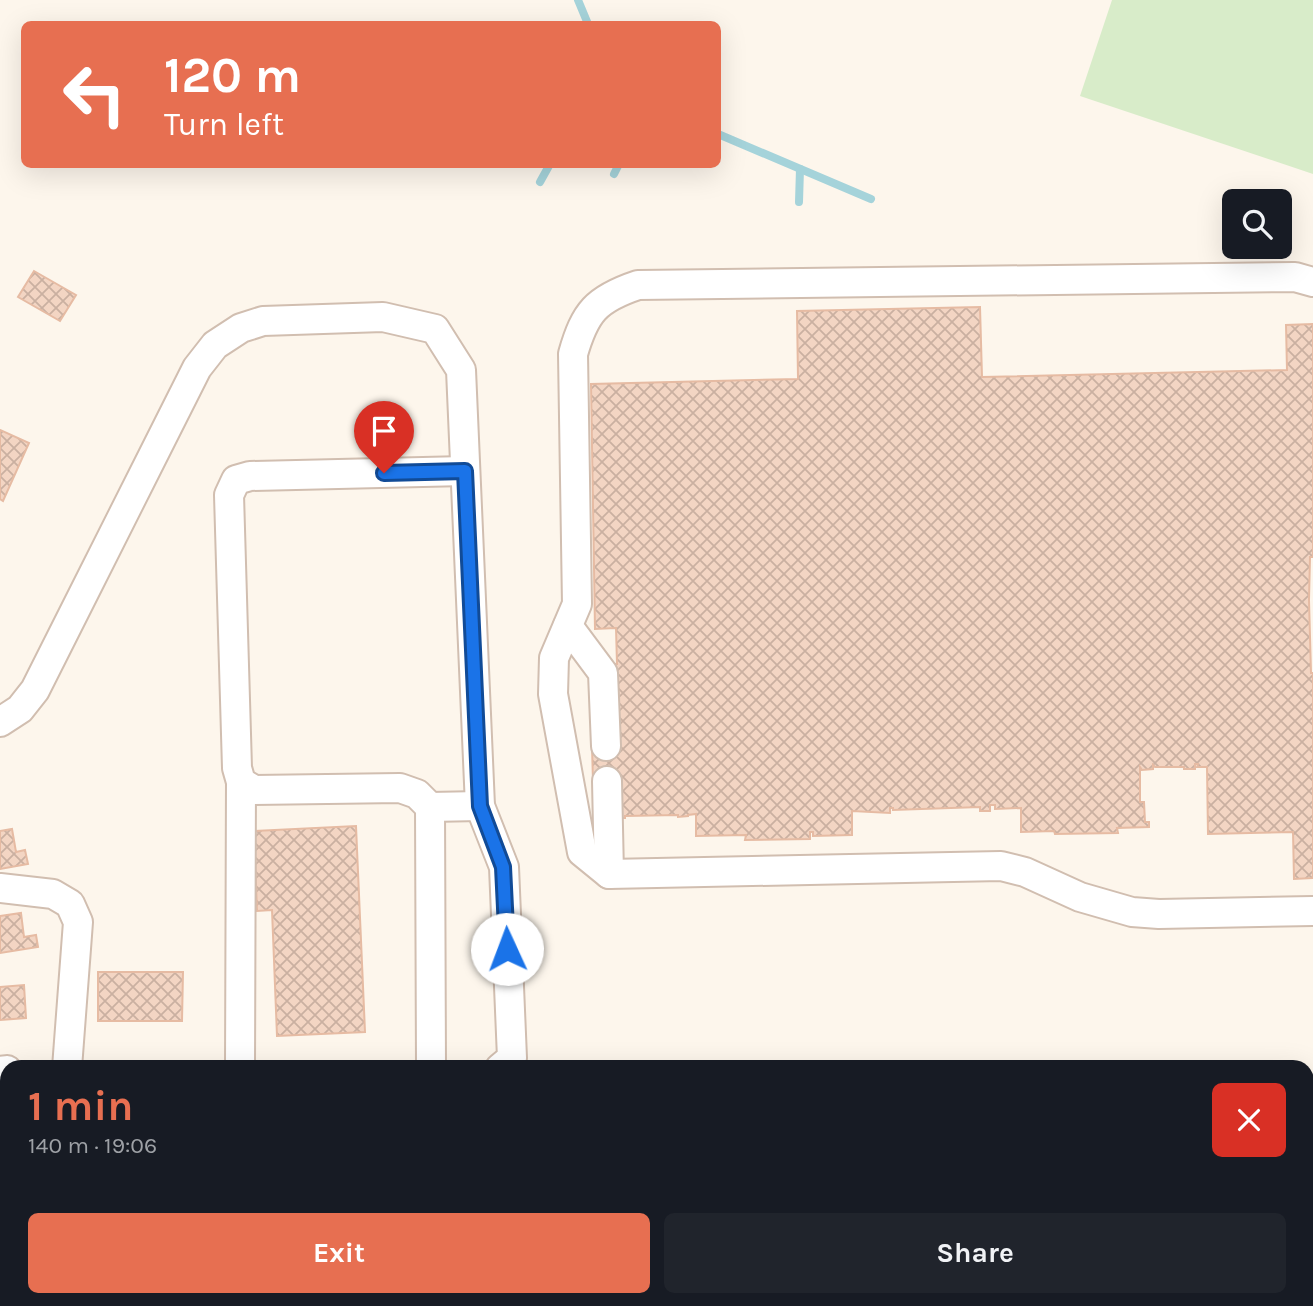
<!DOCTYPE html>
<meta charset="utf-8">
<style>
:root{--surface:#171b24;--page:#20242c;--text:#f1f3f6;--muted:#9ea1a6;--accent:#e76f51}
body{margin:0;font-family:Karla,sans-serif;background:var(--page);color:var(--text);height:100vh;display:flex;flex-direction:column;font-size:26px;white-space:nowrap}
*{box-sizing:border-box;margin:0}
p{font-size:23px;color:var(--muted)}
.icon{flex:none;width:38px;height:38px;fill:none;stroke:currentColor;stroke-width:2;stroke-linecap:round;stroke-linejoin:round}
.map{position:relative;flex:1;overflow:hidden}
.details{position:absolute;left:0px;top:1060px;width:1314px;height:247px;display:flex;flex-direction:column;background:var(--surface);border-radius:21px 21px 0 0;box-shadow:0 7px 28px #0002}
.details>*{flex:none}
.top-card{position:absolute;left:21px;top:21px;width:700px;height:147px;border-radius:10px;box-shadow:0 7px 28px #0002;background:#e76f51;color:#fff;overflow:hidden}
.controls{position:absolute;left:1222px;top:189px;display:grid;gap:14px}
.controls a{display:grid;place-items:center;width:70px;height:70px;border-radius:10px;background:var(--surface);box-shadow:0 7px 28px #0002;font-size:35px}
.pin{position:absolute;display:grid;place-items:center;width:60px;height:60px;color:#fff;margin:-72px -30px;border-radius:50% 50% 50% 0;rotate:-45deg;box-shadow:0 0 7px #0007}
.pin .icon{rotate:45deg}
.me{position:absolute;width:77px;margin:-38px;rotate:358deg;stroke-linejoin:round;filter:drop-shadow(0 0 5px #0008)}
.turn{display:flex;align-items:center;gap:24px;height:147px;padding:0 28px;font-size:32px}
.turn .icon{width:91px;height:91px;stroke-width:2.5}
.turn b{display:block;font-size:49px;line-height:60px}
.round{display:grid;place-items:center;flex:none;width:74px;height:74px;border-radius:10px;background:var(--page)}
.summary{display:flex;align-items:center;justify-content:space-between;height:119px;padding:0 28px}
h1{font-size:42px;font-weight:700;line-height:52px;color:var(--accent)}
.action{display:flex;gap:14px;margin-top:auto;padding:14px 28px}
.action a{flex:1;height:80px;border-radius:10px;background:var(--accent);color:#fff;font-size:28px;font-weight:700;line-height:80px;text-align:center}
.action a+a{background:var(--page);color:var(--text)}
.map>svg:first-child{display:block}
</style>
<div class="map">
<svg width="1313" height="1306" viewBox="0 0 1313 1306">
<defs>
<pattern id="building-cross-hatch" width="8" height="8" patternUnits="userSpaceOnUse" patternTransform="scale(1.75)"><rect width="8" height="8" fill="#f3d5c3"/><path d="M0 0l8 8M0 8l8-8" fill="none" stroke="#cab0a1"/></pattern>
</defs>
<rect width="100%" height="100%" fill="#fdf6ec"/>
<!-- green -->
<polygon fill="#d8ecc9" points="1112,0 1313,0 1313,174 1080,96"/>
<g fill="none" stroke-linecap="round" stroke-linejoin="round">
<!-- stream -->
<g stroke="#a5d3da" stroke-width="8">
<polyline points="578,0 588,24"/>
<polyline points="718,134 871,199"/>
<polyline points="614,174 619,164"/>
<polyline points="540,182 550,164"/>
<polyline points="799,202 800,169"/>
</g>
</g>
<!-- building -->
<g fill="url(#building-cross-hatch)" stroke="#e6bba3" stroke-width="2">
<polygon points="34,271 76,295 60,321 18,297"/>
<polygon points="980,307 982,377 1287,370 1286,325 1313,324 1313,557 1310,557 1309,600 1311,673 1313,673 1313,878 1294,879 1293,832 1208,834 1207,767 1197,767 1198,764 1195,764 1195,769 1184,769 1184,767 1155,767 1153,765 1153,769 1142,770 1140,767 1140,802 1144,802 1145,822 1149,822 1149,827 1117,828 1118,833 1055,834 1054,831 1021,832 1021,808 995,809 995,805 990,805 990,811 980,811 980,807 893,810 893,808 890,808 890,813 852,811 852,835 813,836 813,832 810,832 810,839 745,840 746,835 696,836 696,814 688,815 688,816 678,817 678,815 625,816 625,818 614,818 617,781 593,782 592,746 616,746 614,664 617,664 616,628 595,629 591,384 798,379 797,311"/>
<polygon points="0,430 29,443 3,501 0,499"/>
<polygon points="356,826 365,1032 277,1036 272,910 257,911 254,831"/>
<polygon points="12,829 16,852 25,850 28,864 0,869 0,831"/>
<polygon points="21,913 24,937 36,935 38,947 0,953 0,916"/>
<polygon points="98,972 183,972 182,1021 98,1021"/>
<polygon points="24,985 26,1018 0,1020 0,987"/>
<rect x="0" y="1159" width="7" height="60"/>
<polygon points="22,1300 134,1300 134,1306 23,1306"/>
</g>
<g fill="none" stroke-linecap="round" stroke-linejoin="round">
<!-- minor casing -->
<g stroke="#d1beb0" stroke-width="32">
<g id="minor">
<path d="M1313,282L1295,277L638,285C596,299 585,312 573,354L577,604L554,658L553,694L582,852L609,874L1001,866L1025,872L1080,897L1132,912L1159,914L1313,911"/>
<polyline points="568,626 603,673 606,746"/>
<polyline points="0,722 20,709 35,690 197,368 215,345 241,328 263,321 383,317 435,329 461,370 480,806 504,867 512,1058 500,1068"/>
<polyline points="607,781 609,874"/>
<polyline points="430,807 480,806"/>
<polyline points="0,888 53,894 70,904 78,922 67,1068"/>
<polyline points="240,1068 241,782"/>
<polyline points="431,1068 430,807 417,794 400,788 254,790 241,782 237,768 229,495 236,480 250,476 465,471"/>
<polyline points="0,1071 7,1070"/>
<polyline points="0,1234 7,1234"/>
<polyline points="150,1306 155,1300"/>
</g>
</g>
<!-- minor -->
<use href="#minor" stroke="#fff" stroke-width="28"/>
</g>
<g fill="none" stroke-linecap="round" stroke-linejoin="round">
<!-- route casing -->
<g stroke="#114b97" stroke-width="18">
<polyline id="route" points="384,473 465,471 480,806 503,867 507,949"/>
</g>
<!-- route -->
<use href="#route" stroke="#1a73e8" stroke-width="12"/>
</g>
</svg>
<div class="controls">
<a><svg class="icon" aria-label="search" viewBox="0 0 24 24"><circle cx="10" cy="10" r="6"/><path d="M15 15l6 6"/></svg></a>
</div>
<div class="pin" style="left:384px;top:473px;background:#d93025"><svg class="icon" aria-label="arrive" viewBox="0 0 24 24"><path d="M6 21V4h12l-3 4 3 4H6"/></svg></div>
<svg class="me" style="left:507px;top:949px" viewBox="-20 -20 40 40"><circle r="19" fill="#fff"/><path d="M0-13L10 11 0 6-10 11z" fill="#1a73e8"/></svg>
<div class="top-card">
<div class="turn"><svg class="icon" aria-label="left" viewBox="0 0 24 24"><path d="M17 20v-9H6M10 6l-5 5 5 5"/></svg><div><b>120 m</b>Turn left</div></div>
</div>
<section class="details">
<div class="summary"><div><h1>1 min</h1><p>140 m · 19:06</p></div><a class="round" style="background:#d93025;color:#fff"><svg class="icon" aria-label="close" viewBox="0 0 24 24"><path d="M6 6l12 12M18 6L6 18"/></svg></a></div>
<div class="action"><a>Exit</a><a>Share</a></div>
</section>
</div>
